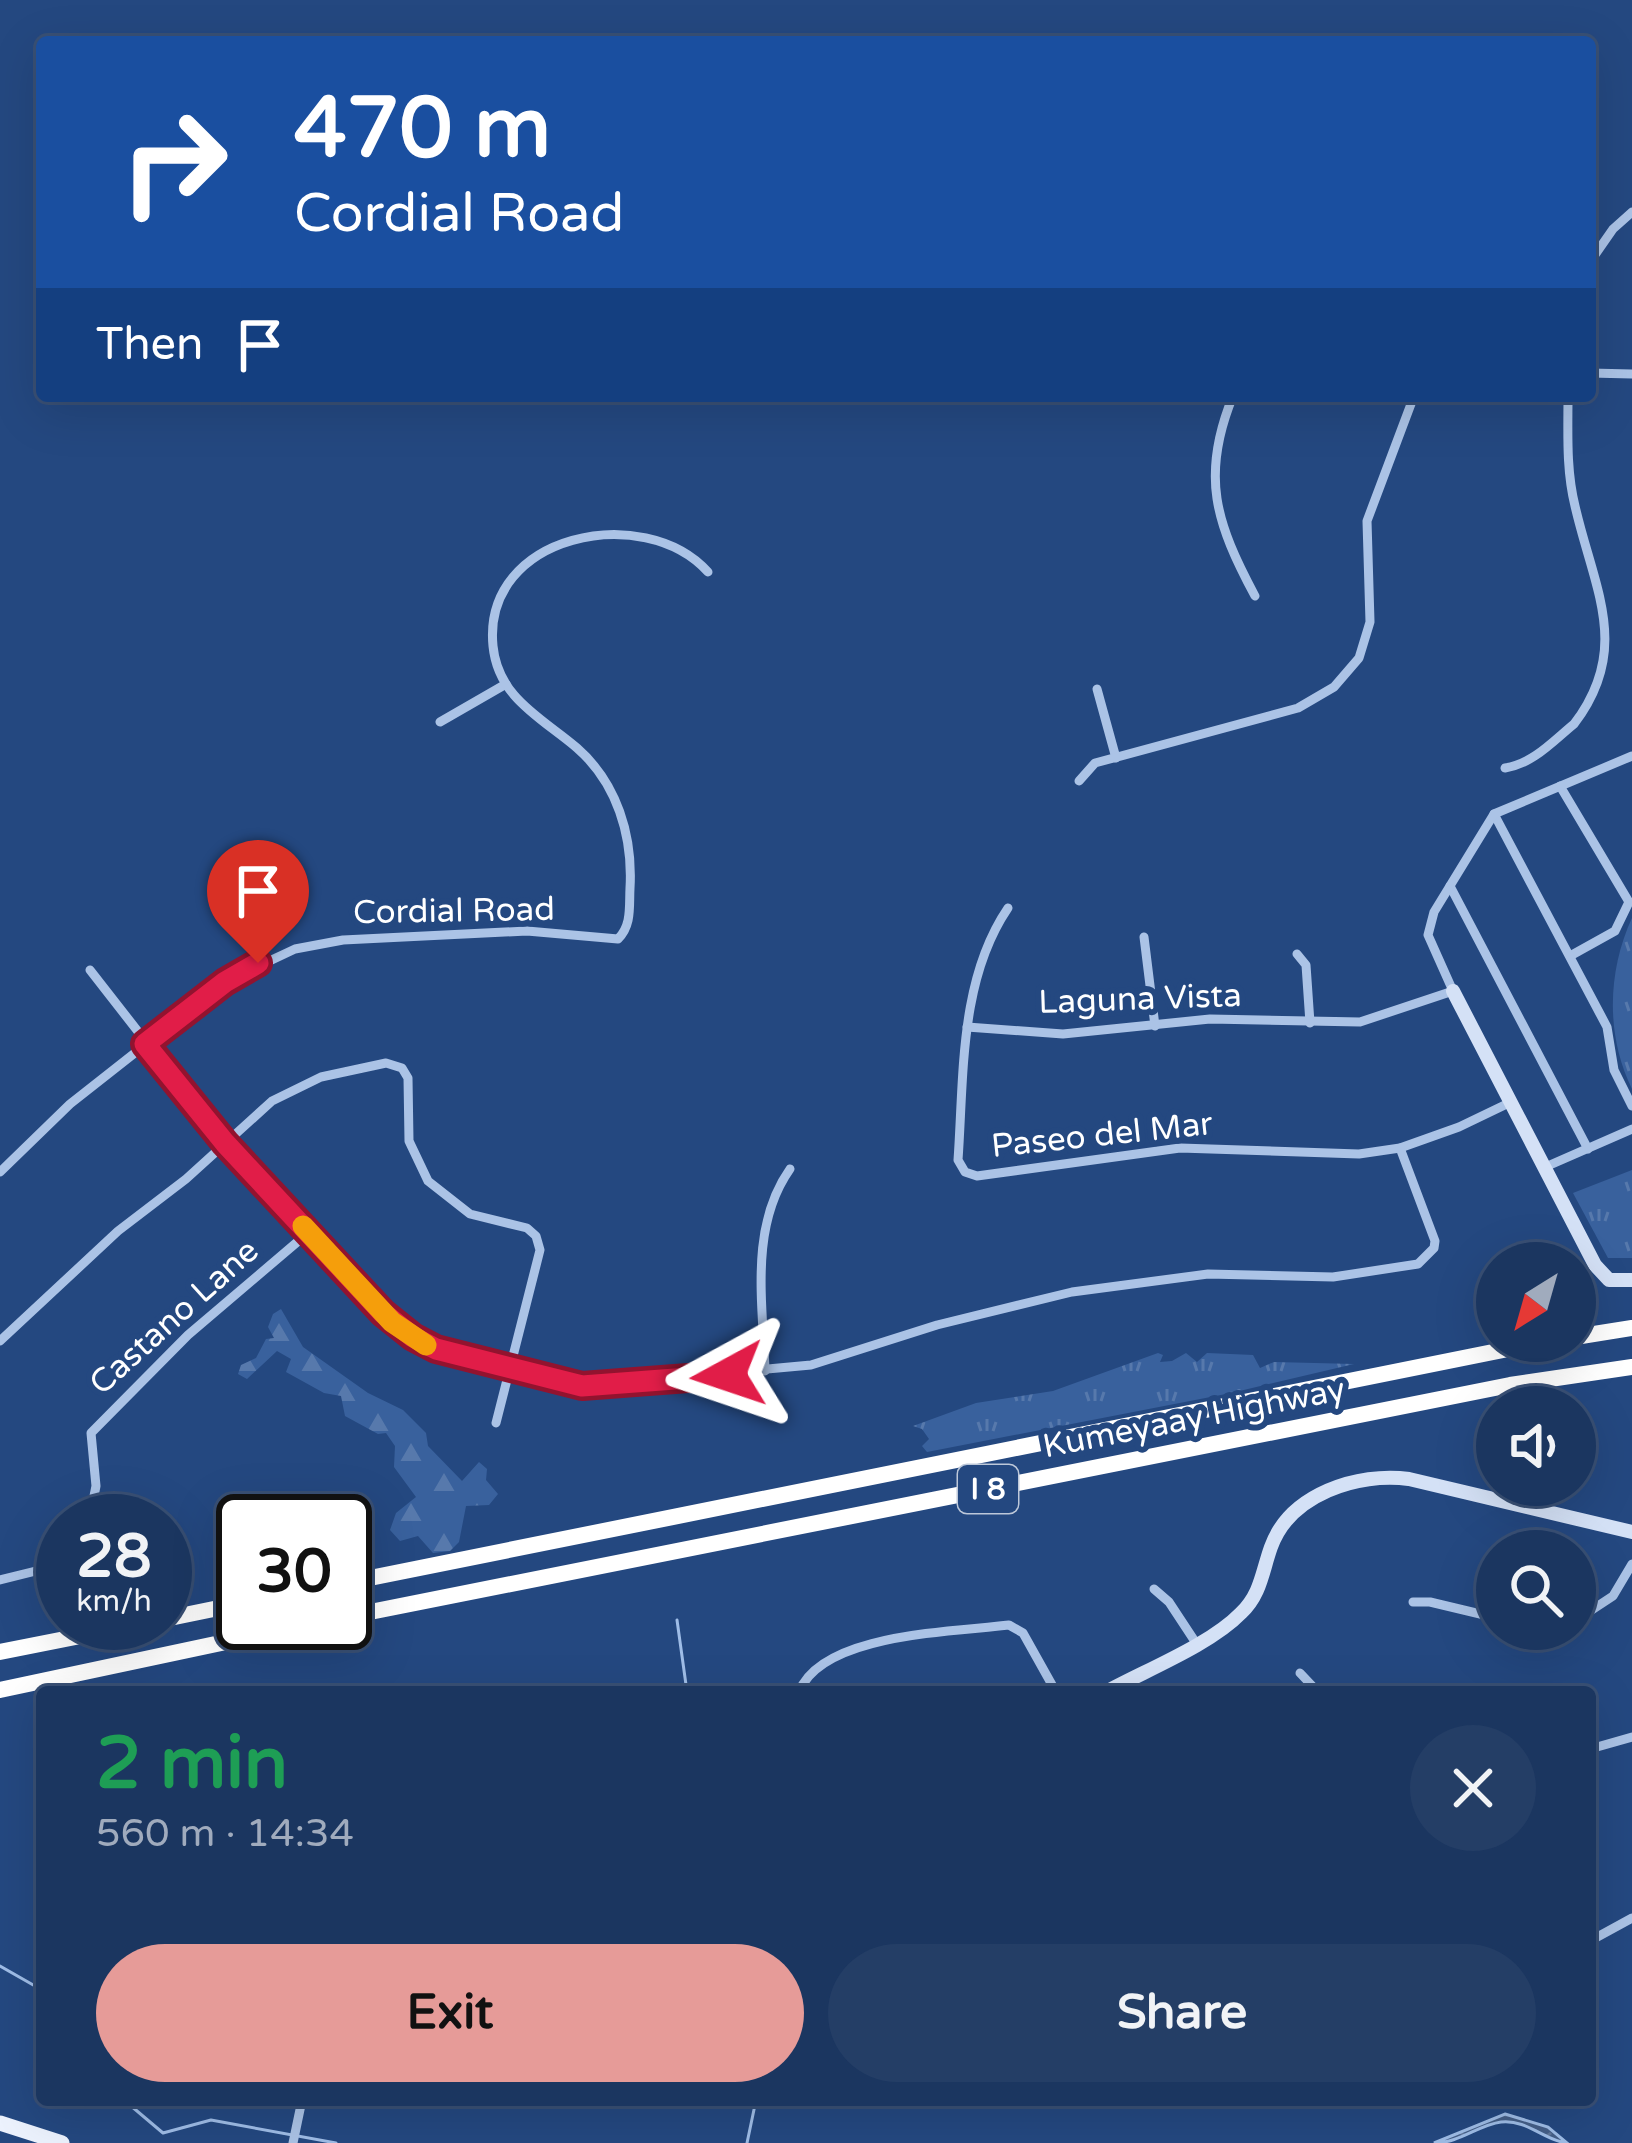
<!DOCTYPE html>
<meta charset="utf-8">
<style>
:root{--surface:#1b3660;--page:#243e66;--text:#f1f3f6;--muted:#a0abbd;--line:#395075;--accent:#e69b98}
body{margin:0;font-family:"Varela Round",sans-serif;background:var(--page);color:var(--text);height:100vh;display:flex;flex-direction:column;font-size:45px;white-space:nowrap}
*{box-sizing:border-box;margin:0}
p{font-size:39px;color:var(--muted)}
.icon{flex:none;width:66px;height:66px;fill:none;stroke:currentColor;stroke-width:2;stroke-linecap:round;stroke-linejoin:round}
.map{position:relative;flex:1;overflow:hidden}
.details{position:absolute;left:36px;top:1686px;width:1560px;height:420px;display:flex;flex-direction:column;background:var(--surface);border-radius:12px;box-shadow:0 12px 48px #0002,0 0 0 3px var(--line)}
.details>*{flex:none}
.top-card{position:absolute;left:36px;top:36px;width:1560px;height:366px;border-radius:12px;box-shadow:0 12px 48px #0002,0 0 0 3px var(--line);background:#1a4fa0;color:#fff;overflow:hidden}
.needle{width:78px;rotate:217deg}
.controls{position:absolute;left:1476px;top:1242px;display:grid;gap:24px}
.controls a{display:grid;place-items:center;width:120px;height:120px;border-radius:50%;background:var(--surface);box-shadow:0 12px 48px #0002,0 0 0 3px var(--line);font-size:60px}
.speed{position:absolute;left:36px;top:1494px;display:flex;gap:24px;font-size:60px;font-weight:700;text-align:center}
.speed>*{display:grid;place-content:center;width:156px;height:156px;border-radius:50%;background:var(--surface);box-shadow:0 12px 48px #0002,0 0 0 3px var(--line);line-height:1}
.speed small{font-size:30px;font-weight:400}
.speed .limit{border:6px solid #111;border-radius:18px;background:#fff;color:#111}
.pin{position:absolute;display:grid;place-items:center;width:102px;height:102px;color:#fff;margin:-123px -51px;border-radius:50% 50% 50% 0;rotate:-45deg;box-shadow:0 0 12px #0007}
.pin .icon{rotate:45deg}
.me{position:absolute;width:132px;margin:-66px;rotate:265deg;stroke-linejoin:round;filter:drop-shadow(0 0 9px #0008)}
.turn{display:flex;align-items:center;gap:42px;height:252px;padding:0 60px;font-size:54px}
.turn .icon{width:156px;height:156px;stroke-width:2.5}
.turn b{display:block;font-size:84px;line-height:102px}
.then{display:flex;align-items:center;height:114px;padding:0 60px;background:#0003;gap:24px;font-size:45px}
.round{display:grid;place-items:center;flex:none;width:126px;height:126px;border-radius:63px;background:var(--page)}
.head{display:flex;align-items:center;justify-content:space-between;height:204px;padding:0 60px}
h1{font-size:72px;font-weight:800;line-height:90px;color:#1e9e55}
.primary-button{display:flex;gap:24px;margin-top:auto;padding:24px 60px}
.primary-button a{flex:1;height:138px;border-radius:72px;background:var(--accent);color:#111;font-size:48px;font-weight:800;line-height:138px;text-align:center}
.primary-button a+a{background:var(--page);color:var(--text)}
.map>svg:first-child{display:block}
</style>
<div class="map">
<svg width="1632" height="2143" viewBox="0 0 1632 2143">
<defs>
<pattern id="grass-tufts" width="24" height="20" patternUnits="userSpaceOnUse" patternTransform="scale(3)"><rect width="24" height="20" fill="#39619d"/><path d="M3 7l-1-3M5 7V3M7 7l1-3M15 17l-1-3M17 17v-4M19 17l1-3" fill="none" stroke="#5779ac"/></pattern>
<pattern id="forest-firs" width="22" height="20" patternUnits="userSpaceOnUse" patternTransform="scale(3)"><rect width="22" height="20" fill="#39619d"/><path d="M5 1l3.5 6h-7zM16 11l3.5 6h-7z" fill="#5779ac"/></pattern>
<pattern id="water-ripples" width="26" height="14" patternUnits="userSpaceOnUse" patternTransform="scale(3)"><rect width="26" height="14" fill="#455f88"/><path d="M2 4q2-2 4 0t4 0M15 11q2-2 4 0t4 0" fill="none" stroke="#61779a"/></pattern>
</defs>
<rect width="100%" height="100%" fill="#244880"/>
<!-- grass -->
<g fill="url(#grass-tufts)">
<path d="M1632,918V1089C1606,1036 1607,972 1632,918Z"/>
<polygon points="1632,1170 1632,1258 1608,1258 1573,1193"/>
<polygon points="1158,1353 1163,1355 1160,1362 1172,1361 1186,1353 1197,1362 1207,1353 1253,1355 1260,1368 1274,1362 1354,1364 1231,1393 927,1452 922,1446 929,1439 922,1429 913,1426 976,1403 1053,1391"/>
</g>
<!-- forest -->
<polygon fill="url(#forest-firs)" points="281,1309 303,1347 368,1393 403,1410 426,1433 428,1446 462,1481 479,1462 487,1469 486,1480 498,1494 489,1505 466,1506 459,1542 450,1551 433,1553 418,1536 400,1541 390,1530 396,1513 416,1497 394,1467 395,1446 386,1433 378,1434 345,1416 341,1396 324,1393 286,1372 291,1359 277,1351 247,1379 238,1374 241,1365 256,1358 266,1339 274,1338 268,1327 273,1314"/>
<!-- water -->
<path fill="url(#water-ripples)" stroke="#9fbde7" stroke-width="3" d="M1505,2114L1548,2127L1567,2143C1545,2141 1527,2119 1501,2122C1478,2125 1460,2143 1434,2143Z"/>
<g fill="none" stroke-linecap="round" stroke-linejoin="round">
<!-- stream -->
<g stroke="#9fbde7" stroke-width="3">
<polyline points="677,1620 687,1692"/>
<polyline points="0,1966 42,1990"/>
<polyline points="124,2100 163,2133 211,2120 336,2143"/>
<polyline points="747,2143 756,2100"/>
</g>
<!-- street -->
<g stroke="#abc3e6" stroke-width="9">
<polyline points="1590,262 1613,229 1632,212"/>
<polyline points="1590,373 1632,374"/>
<path d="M1233,396C1200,476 1216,523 1255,596"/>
<polyline points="1097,689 1116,758"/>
<polyline points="440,722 506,684"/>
<path d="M1505,768C1534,763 1552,742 1574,724C1632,648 1594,589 1575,506C1566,470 1568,433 1568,396"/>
<polyline points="1079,781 1095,763 1298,708 1334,687 1359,658 1370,622 1367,521 1414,396"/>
<polyline points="1560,786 1629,902 1615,931 1570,956"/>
<polyline points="1494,814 1607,1027 1614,1070 1632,1106"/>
<polyline points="1450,886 1588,1149"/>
<path d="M1008,908C959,980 964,1076 958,1160L965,1172L977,1176L1180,1148L1359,1154L1400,1148L1459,1127L1511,1102"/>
<polyline points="1144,937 1155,1026"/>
<polyline points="1297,954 1306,965 1310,1023"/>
<polyline points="90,970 225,1143 392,1322 437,1349 582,1386 811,1365 937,1325 1072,1292 1208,1274 1333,1277 1418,1264 1434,1248 1435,1241 1400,1148"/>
<polyline points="967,1027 1063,1034 1210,1019 1360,1022 1453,991 1428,935 1434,912 1494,814 1632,756"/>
<polyline points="1543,1168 1632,1129"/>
<path d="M0,1172L70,1104L225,982L295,949L343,940L527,931L618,939C632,925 629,907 630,888C633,836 617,783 577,748C542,718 498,698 493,646C482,534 644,501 708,572"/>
<polyline points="0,1341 118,1231 186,1179 272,1101 321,1077 386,1063 402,1068 408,1078 409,1141 428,1181 470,1214 527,1228 536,1236 540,1250 496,1423"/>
<path d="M765,1371C763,1303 749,1227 790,1169"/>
<polyline points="89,1521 96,1486 91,1433 188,1335 309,1232"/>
<polyline points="0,1580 48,1568 63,1557"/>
<polyline points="1154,1589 1169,1602 1196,1643"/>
<polyline points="1413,1602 1430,1602 1497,1618"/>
<polyline points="1575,1621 1613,1596 1632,1564"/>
<polyline points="1300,1673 1318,1692"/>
<polyline points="392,1692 393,1689"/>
<path d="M799,1692C822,1633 954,1632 1009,1625L1023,1633L1056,1692"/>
<polyline points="1590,1749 1632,1737"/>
<polyline points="1590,1941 1632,1918"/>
<polyline points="293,2143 302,2100"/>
</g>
<!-- secondary -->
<g stroke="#d4e1f6" stroke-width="14">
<polyline points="1453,991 1595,1265 1609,1280 1632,1280"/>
<path d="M1106,1692C1146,1670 1210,1645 1241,1613C1261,1594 1262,1572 1271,1547C1290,1494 1358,1472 1409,1479L1632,1532"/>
</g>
<!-- primary -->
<polyline stroke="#ecf2fd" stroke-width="15" points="0,2123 62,2143"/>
<!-- highway -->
<g stroke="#fff" stroke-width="16">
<polyline points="1575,1337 1632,1328"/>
<polyline points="345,1583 1548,1341"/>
<polyline points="345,1617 1510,1385 1632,1367"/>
<polyline points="165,1619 243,1603"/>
<polyline points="0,1652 146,1623"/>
<polyline points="0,1690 315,1623"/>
</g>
</g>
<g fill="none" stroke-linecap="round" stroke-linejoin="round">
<!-- route casing -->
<g stroke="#92132f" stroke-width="30">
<polyline id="route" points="258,963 225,982 145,1044 225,1143 383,1313 413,1337 436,1349 582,1386 728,1375"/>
</g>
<!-- route -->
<use href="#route" stroke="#e11d48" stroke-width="21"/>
<!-- slow -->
<polyline stroke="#f59e0b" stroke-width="21" points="303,1226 392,1322 426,1345"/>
</g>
<g text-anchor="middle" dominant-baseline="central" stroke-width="12" stroke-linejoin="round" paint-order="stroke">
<!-- shield labels -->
<rect fill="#244880" stroke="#bdc8d9" stroke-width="3" x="958" y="1465" width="60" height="48" rx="9"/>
<g font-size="30" font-weight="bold" fill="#fff">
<text x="988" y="1489">I 8</text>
</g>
<!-- street labels -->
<g font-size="33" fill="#fff" stroke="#244880">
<text transform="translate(454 911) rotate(-1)">Cordial Road</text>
<text transform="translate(1140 999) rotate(-2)">Laguna Vista</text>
<text transform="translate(1102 1135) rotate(-6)">Paseo del Mar</text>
<text transform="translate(174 1317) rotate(-42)">Castano Lane</text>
<text transform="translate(1194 1418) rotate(-11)">Kumeyaay Highway</text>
</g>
</g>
</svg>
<div class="controls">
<a><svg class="needle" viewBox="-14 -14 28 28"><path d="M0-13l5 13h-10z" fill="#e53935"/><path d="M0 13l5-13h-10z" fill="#a0abbd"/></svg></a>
<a><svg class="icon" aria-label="sound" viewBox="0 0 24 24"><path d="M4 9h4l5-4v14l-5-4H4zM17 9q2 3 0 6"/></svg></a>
<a><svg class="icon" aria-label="search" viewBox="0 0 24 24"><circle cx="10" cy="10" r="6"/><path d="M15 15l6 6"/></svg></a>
</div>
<div class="speed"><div>28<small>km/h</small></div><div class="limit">30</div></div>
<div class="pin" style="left:258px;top:963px;background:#d93025"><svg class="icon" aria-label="arrive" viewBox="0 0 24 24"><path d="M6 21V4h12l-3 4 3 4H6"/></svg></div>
<svg class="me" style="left:728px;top:1375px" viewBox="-20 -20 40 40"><path d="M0-17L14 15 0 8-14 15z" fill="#e11d48" stroke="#fff" stroke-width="4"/></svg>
<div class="top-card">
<div class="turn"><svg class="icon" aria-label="right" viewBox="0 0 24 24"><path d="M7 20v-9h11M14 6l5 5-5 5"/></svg><div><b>470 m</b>Cordial Road</div></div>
<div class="then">Then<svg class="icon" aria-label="arrive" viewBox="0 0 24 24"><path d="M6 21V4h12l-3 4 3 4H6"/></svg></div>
</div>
<section class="details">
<div class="head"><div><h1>2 min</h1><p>560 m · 14:34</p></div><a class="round"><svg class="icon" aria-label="close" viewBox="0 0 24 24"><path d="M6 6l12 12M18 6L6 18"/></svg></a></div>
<div class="primary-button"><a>Exit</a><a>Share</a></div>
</section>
</div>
